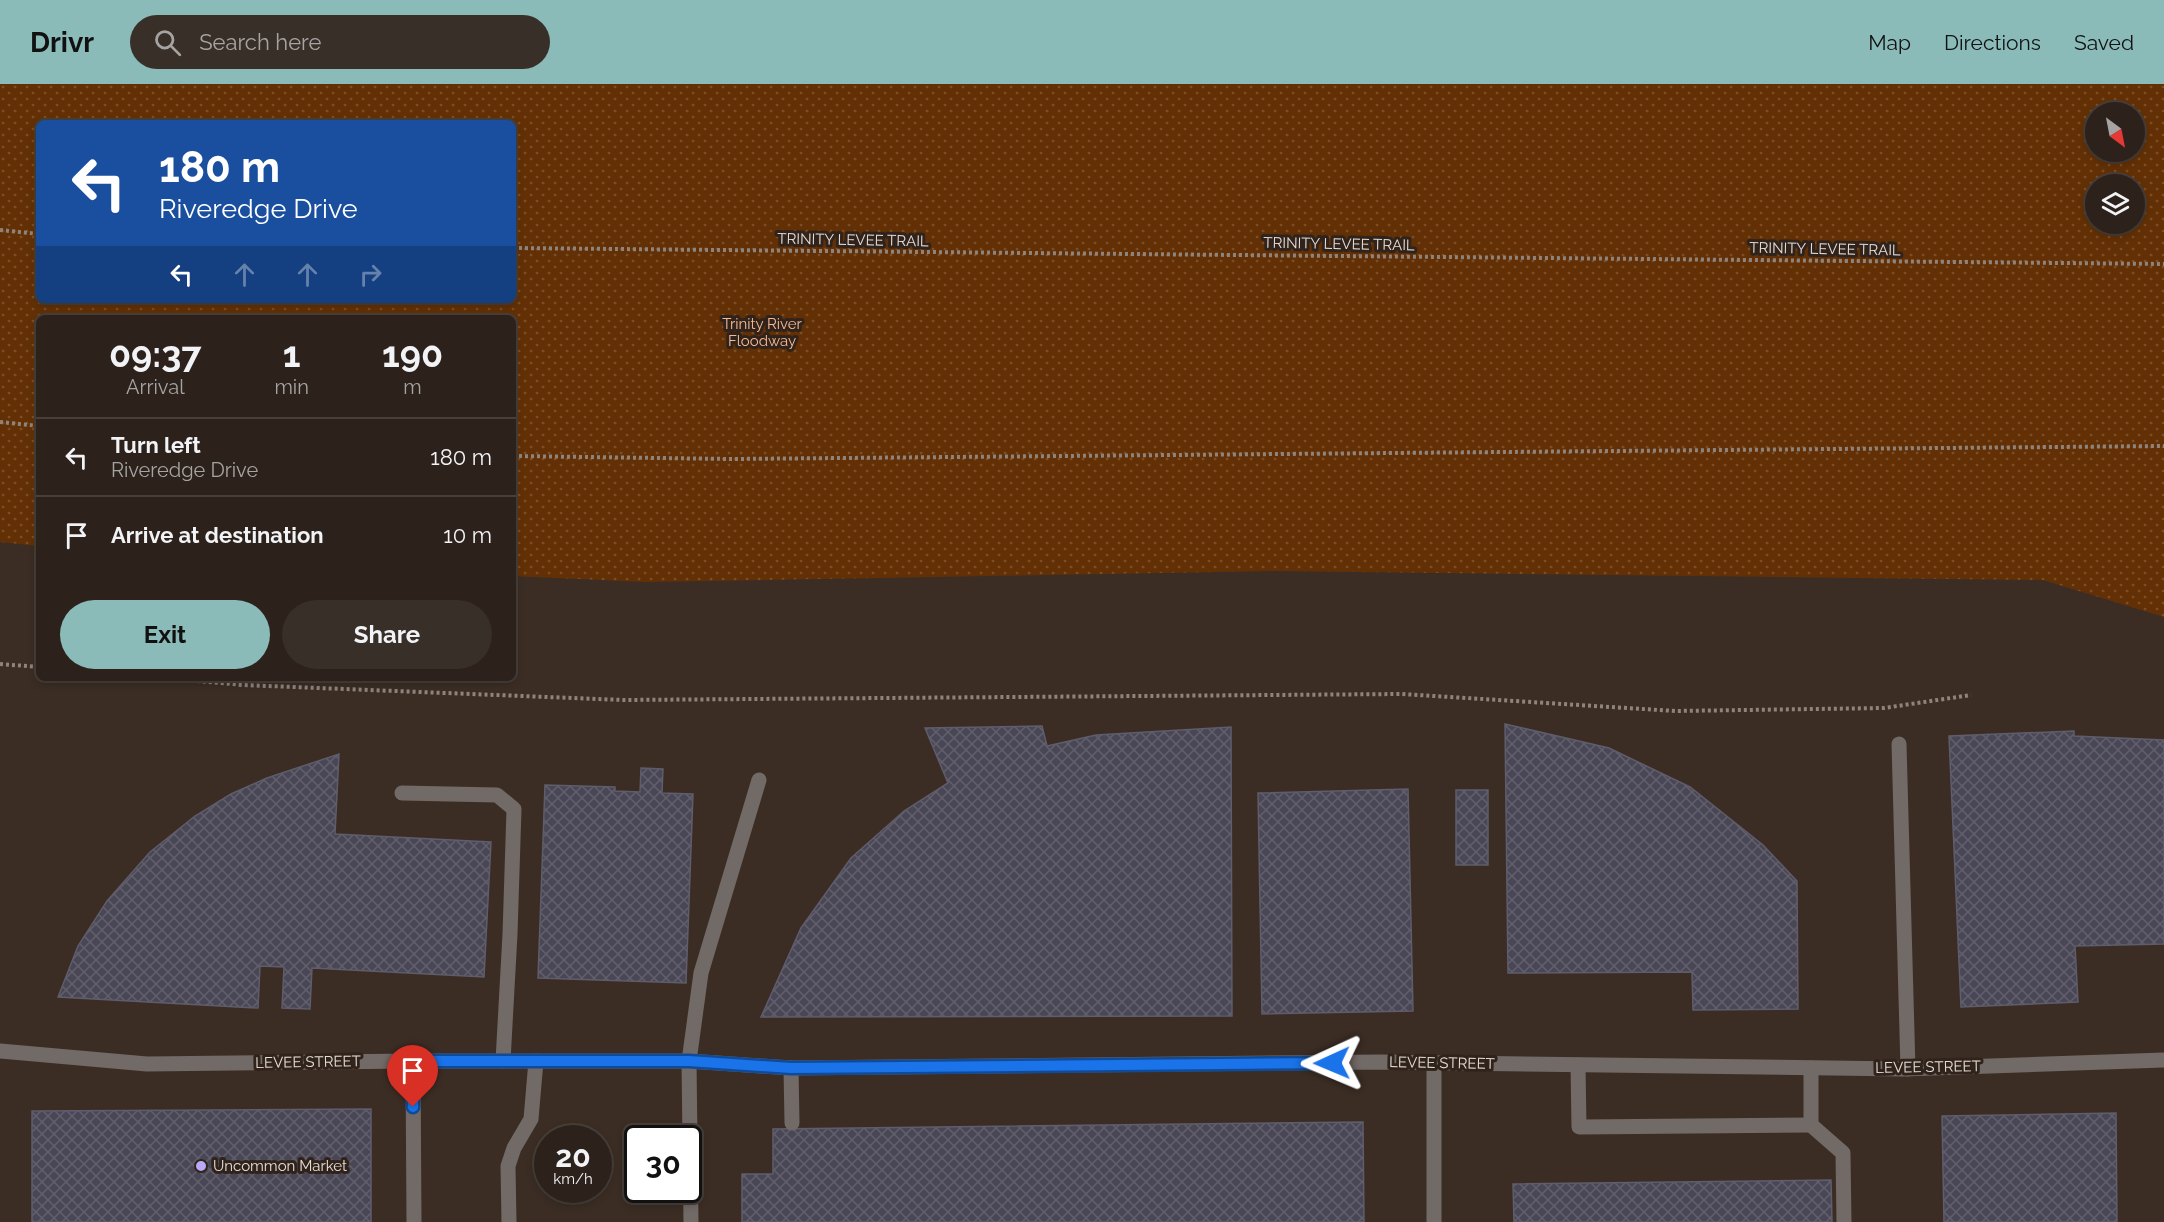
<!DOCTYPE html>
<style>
:root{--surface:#2c221b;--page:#382f28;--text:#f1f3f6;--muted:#a6a4a3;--line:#483f3a;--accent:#8bbbb9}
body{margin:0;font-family:Raleway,sans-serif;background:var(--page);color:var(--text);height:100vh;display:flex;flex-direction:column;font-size:22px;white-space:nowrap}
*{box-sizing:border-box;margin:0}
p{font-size:20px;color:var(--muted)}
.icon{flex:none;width:33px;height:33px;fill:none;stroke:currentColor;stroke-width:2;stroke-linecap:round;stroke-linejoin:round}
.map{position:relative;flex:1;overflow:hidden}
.details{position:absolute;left:36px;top:231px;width:480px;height:366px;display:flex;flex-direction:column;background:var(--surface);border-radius:9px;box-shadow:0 3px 9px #0003,0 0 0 2px var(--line)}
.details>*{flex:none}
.top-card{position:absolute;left:36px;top:36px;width:480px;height:183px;border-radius:9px;box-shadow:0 3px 9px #0003,0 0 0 2px var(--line);background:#1a4fa0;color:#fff;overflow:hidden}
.needle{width:39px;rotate:148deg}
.tools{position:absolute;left:2085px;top:18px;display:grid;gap:12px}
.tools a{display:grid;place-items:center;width:60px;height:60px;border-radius:50%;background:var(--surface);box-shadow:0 3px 9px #0003,0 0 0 2px var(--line);font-size:30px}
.speed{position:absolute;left:534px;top:1041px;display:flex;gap:12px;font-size:30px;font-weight:700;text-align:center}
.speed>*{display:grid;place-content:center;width:78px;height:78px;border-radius:50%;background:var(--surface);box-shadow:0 3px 9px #0003,0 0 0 2px var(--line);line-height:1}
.speed small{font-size:15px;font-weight:400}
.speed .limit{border:3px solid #111;border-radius:9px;background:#fff;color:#111}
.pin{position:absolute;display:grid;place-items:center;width:51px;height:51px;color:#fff;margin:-62px -26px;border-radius:50% 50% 50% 0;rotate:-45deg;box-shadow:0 0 6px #0007}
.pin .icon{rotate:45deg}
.me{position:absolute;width:66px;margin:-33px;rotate:269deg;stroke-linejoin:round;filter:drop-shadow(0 0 4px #0008)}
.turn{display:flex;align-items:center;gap:21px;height:126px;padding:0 24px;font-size:27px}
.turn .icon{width:78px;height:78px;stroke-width:2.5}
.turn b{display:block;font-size:42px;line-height:51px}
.lanes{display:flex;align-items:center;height:57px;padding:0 24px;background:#0003;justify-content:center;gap:30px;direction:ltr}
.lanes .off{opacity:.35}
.eta{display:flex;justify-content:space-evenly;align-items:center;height:102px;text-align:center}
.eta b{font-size:36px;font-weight:700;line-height:42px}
.cta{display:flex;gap:12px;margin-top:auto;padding:12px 24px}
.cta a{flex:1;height:69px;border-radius:36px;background:var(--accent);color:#111;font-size:24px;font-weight:700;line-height:69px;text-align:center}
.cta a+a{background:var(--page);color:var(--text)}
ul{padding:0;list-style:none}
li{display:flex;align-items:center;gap:18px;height:78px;padding:0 24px;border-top:2px solid var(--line)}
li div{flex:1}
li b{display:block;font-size:22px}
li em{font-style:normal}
header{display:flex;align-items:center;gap:36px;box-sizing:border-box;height:84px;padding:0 30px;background:var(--accent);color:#111}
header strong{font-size:28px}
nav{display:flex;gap:33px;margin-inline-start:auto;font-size:21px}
.search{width:420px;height:54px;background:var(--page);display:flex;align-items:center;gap:15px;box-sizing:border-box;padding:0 21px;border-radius:33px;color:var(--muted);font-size:22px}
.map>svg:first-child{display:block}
</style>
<header>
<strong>Drivr</strong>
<div class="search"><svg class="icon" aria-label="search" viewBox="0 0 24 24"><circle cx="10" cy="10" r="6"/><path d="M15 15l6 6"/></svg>Search here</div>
<nav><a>Map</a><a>Directions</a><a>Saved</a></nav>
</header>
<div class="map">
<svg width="2164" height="1138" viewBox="0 0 2164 1138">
<defs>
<pattern id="green-dots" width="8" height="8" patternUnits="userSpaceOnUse" patternTransform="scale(1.5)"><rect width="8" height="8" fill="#633005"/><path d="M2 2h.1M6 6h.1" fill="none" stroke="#794e29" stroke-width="1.8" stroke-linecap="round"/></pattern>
<pattern id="building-cross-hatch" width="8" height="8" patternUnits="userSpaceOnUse" patternTransform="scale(1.5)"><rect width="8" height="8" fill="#494655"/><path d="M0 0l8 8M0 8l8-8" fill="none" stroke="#63606d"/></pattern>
</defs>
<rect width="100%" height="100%" fill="#3b2d24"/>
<!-- green -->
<path fill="url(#green-dots)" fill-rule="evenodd" d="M0,0H2164V533L2043,496L1275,487L645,498L513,492V234H39V462L0,458ZM2096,28H2134V68H2096ZM39,39H513V216H39ZM2096,100H2134V140H2096Z"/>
<!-- building -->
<g fill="url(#building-cross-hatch)" stroke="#5f5c6c" stroke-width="1.5">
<polygon points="1505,640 1609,664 1690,703 1763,761 1797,797 1798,925 1693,926 1692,888 1508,889"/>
<polygon points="1042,642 1047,662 1096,651 1231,643 1232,932 761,933 801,844 851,774 904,727 948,699 925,644"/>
<polygon points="2074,647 2074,652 2164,656 2164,860 2075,862 2078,918 1961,923 1949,652"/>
<polygon points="339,670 335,750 491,758 484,893 312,884 310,925 282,924 284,883 260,882 258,924 58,913 78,862 107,817 150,768 195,732 231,710 267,694"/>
<polygon points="641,684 663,685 662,709 693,710 686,899 538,894 545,701 615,703 615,707 640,708"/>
<polygon points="1408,705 1413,927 1262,930 1258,709"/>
<rect x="1456" y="706" width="32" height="75"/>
<polygon points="371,1025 371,1138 32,1138 32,1027"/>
<polygon points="2116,1029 2117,1138 1944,1138 1942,1032"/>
<polygon points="1363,1038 1364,1138 742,1138 742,1090 773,1090 773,1045"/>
<polygon points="1831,1096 1832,1138 1514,1138 1513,1100"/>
</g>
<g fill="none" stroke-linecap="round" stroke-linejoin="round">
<!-- path -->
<g stroke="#8f847c" stroke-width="4" stroke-dasharray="3 3" stroke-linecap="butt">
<polyline points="0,146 39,150"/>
<polyline points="513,164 2164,180"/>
<polyline points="0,338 39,342"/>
<polyline points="513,372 731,375 2164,362"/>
<polyline points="0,580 39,583"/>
<polyline points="161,594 243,601 623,616 1402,610 1675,627 1884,624 1971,611"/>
</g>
<!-- minor -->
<g stroke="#726a66" stroke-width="15">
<polyline points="1899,660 1908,985"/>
<polyline points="402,709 497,711 514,725 510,850 503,977"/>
<polyline points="0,967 147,980 413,977 689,977 791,984 1379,978 1903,985 2164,976"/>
<polyline points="413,977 414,1138"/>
<polyline points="1434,979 1434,1138"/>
<polyline points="1578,981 1579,1043 1811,1041"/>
<polyline points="791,984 792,1039"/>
<polyline points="1811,984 1811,1041 1843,1069 1844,1138"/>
<polyline points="509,1138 508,1082 514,1064 531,1035 536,977"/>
<polyline points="691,1138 689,977 701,889 759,696"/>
</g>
</g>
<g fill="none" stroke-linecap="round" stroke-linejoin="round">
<!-- route casing -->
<g stroke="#114b97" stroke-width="15">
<polyline id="route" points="413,1023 413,977 689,977 791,984 1332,979"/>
</g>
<!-- route -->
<use href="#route" stroke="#1a73e8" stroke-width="10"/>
</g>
<!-- markers -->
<circle fill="#b9aaf7" stroke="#30231b" stroke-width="2" cx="201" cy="1082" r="6"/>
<g text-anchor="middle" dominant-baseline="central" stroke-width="6" stroke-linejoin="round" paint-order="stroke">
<!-- street labels -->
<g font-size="15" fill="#e6ddd7" stroke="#30231b">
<text transform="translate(853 156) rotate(1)">TRINITY LEVEE TRAIL</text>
<text transform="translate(1339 160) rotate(1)">TRINITY LEVEE TRAIL</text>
<text transform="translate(1825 165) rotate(1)">TRINITY LEVEE TRAIL</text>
<text transform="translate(308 978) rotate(-1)">LEVEE STREET</text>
<text transform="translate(1442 979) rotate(1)">LEVEE STREET</text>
<text transform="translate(1928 983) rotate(-1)">LEVEE STREET</text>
</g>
<!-- park labels -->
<g font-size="15" fill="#f5b994" stroke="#30231b">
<text x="762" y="240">Trinity River<tspan x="762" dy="17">Floodway</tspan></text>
</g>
<!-- poi labels -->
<g font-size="15" fill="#e6ddd7" stroke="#30231b" text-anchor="start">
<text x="213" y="1082">Uncommon Market</text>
</g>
</g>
</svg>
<div class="tools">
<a><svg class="needle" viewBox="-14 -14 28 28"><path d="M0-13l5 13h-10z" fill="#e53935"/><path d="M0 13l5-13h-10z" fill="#a6a4a3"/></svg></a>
<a><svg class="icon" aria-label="layers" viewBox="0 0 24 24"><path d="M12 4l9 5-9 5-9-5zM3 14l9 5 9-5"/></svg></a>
</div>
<div class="speed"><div>20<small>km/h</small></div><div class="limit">30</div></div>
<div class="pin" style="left:413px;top:1023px;background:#d93025"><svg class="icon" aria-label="arrive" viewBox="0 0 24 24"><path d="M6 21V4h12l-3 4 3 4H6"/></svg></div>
<svg class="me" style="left:1332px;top:979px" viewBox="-20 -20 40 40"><path d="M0-17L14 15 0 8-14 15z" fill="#1a73e8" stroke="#fff" stroke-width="4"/></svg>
<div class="top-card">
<div class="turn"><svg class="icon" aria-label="left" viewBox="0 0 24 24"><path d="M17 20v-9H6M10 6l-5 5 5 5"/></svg><div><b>180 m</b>Riveredge Drive</div></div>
<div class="lanes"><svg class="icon" aria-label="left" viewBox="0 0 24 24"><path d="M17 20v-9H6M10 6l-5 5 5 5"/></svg><svg class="icon off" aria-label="ahead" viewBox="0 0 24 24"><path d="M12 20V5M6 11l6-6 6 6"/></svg><svg class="icon off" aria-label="ahead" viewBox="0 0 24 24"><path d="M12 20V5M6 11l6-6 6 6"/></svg><svg class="icon off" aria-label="right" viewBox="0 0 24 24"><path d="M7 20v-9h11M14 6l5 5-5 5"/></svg></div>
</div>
<section class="details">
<div class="eta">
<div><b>09:37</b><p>Arrival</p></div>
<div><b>1</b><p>min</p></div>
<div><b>190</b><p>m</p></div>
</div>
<ul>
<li><svg class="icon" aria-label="left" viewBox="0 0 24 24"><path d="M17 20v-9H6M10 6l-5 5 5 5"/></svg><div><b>Turn left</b><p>Riveredge Drive</p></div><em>180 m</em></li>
<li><svg class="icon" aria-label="arrive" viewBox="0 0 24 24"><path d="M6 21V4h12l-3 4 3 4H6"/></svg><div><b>Arrive at destination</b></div><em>10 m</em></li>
</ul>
<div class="cta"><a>Exit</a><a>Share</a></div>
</section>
</div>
